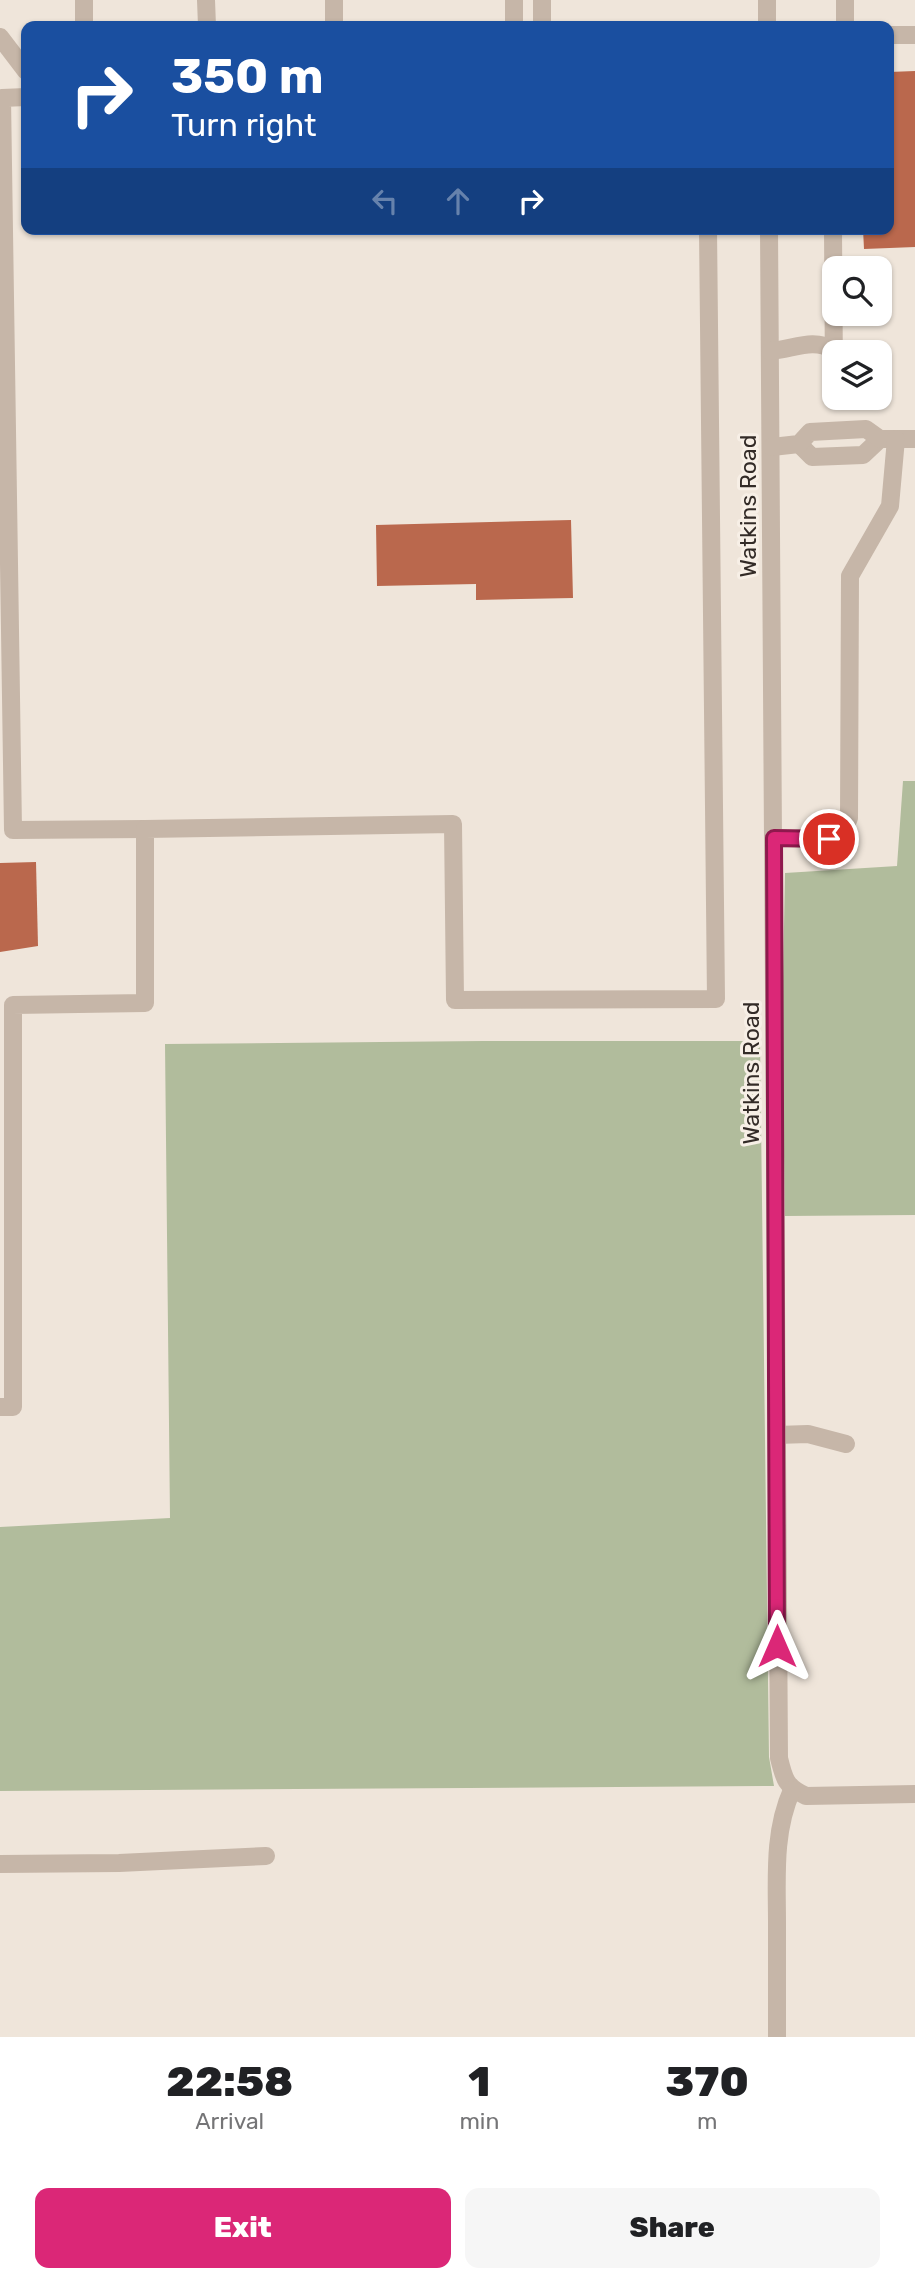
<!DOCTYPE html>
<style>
:root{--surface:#fff;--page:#f6f6f6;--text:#202124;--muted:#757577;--accent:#db2777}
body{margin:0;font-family:Rubik,sans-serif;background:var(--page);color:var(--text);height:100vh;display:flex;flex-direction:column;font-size:26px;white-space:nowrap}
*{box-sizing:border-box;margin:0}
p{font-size:23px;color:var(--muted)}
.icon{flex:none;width:38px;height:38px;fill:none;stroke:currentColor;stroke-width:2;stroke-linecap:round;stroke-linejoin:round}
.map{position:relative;height:2037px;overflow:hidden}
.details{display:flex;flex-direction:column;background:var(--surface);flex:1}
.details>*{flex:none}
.guide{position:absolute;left:21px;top:21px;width:873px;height:214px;border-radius:14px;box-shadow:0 2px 5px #0004;background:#1a4fa0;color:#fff;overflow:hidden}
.fabs{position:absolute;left:822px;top:256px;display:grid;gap:14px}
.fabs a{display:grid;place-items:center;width:70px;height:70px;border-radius:14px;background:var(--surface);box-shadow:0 2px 5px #0004;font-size:35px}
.pin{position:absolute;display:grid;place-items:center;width:60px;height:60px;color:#fff;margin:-30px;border:4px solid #fff;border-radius:50%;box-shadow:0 2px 7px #0007}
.me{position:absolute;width:77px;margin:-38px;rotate:0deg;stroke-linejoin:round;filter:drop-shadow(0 0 5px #0008)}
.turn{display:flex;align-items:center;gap:24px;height:147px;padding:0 35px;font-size:32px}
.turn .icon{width:91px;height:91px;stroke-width:2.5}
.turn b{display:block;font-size:49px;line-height:60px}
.lanes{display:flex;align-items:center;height:66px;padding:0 35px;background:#0003;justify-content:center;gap:35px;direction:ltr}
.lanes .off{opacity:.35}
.eta{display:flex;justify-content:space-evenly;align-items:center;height:119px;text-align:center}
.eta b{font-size:42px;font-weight:800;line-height:49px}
.cta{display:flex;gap:14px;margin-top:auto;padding:14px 35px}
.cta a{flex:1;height:80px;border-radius:14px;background:var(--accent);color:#fff;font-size:28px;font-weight:800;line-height:80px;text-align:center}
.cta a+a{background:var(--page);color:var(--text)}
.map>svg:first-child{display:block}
</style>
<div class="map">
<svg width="915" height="2037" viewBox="0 0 915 2037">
<rect width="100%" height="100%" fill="#efe5da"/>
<!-- green -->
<g fill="#b1bc9c">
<polygon points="903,781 915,781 915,1215 785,1216 782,1034 785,873 897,866"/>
<polygon points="483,1041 760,1041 769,1757 774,1786 0,1791 0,1527 170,1518 165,1044"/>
</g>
<!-- building -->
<g fill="#ba684d">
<polygon points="915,71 915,247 864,249 863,229 889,229 889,72"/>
<polygon points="571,520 573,598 476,600 476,584 377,586 376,525"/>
<polygon points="36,862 38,946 0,952 0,863"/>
</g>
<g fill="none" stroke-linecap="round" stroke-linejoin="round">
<!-- minor -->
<g stroke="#c6b6a8" stroke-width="18">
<polyline points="84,0 84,26"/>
<polyline points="206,0 207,26"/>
<polyline points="334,0 334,26"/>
<polyline points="542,0 542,26"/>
<polyline points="767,0 767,26"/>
<polyline points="845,0 845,26"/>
<polyline points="514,26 514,0"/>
<polyline points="889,35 915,35"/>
<polyline points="0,37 26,71"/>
<polyline points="26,97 2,98 13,830 145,829"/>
<path d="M769,229L779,1758C784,1779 786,1787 806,1796L915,1794"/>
<polyline points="833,229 834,378"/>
<path d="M770,351C792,350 813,337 833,350"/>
<polyline points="799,444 812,457 863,455 880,439"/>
<polyline points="772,447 799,444 810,432 866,429 880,439 915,439"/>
<polyline points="774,838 829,839 843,832 849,818 850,576 890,506 896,439"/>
<polyline points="0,1407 13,1407 13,1005 145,1003 145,829 453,824 455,1000 716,999 708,229"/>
<polyline points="777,1435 808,1434 846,1444"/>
<polyline points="0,1864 119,1863 266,1856"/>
<path d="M777,2037C777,1999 777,1961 777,1923C777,1879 773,1832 792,1790"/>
</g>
</g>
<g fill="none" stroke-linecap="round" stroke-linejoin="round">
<!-- route casing -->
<g stroke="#8e194d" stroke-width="18">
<polyline id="route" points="777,1646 774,838 829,839"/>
</g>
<!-- route -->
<use href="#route" stroke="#db2777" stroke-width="12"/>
</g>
<g text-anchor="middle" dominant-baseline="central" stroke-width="6" stroke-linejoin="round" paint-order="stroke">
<!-- street labels -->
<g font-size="23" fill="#332b27" stroke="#f7efe6">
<text transform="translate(748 506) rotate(-90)">Watkins Road</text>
<text transform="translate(751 1073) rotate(-90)">Watkins Road</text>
</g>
</g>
</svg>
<div class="fabs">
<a><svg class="icon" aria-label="search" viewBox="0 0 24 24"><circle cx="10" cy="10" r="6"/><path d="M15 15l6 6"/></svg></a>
<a><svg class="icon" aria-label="layers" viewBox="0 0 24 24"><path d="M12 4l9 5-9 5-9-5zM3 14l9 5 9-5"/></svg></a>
</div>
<div class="pin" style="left:829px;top:839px;background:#d93025"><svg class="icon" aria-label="arrive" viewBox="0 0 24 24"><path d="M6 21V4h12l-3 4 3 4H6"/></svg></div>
<svg class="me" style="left:777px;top:1646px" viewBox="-20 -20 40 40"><path d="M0-17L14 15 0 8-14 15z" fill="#db2777" stroke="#fff" stroke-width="4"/></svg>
<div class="guide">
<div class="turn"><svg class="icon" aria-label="right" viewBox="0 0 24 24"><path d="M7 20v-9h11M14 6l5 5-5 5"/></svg><div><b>350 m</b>Turn right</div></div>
<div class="lanes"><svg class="icon off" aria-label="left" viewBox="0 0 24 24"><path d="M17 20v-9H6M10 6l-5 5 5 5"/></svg><svg class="icon off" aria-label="ahead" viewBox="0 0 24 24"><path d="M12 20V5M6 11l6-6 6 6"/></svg><svg class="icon" aria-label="right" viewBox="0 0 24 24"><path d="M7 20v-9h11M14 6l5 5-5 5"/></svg></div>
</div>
</div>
<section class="details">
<div class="eta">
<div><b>22:58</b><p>Arrival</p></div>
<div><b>1</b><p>min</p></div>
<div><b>370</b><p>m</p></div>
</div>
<div class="cta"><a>Exit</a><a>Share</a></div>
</section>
